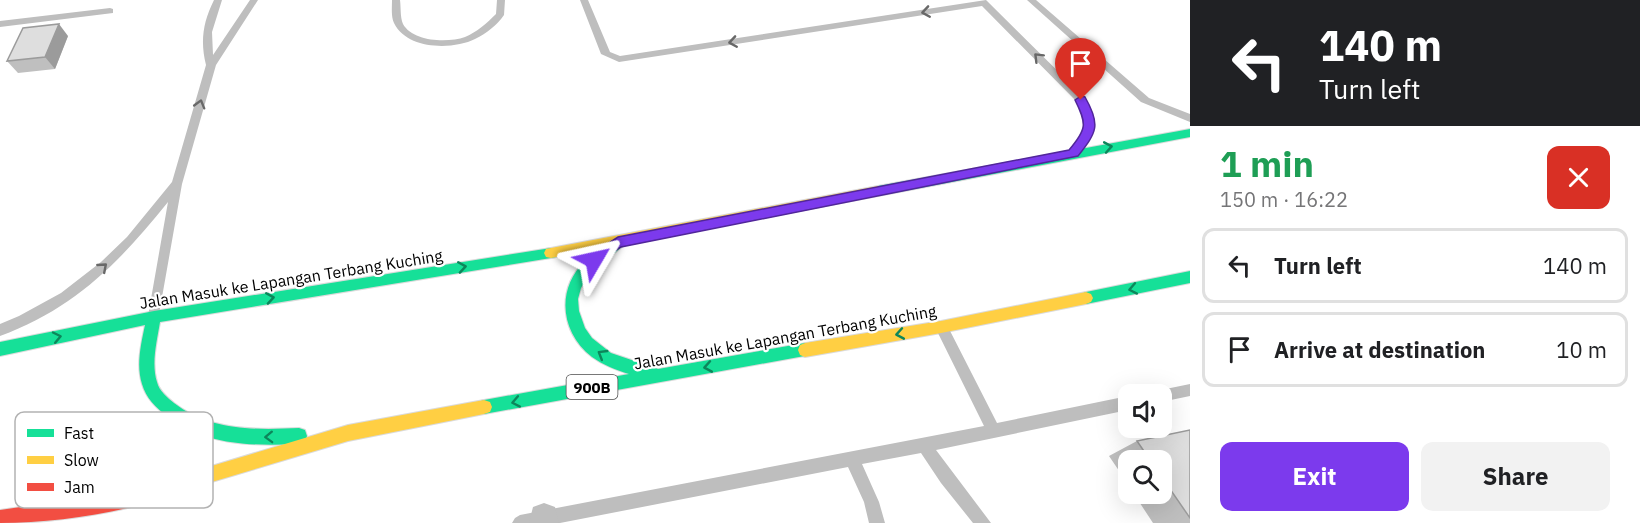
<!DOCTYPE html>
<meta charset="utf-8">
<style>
:root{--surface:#fff;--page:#f2f2f2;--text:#202124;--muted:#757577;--line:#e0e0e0;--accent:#7c3aed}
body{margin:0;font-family:"IBM Plex Sans",sans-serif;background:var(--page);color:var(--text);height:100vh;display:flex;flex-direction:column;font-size:22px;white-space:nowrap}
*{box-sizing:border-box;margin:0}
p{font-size:20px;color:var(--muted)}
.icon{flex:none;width:33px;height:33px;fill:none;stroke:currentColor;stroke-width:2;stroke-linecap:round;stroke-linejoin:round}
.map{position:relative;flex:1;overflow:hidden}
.panel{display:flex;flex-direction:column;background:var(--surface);width:450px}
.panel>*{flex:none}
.top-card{background:#202124;color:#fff;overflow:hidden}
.tools{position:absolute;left:1118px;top:384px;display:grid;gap:12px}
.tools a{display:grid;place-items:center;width:54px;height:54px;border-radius:12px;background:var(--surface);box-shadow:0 6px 24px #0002;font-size:30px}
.pin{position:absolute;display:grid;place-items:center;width:51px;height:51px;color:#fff;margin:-62px -26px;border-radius:50% 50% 50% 0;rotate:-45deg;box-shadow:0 0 6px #0007}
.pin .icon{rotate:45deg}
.me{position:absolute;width:66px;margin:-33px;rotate:54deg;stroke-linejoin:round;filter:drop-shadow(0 0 4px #0008)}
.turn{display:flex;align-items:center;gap:21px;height:126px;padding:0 30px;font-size:27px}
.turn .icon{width:78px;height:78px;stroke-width:2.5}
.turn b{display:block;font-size:42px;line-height:51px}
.round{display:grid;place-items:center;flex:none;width:63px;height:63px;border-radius:12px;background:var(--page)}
.headline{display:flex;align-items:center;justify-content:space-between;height:102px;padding:0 30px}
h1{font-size:36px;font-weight:700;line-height:45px;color:#1e9e55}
.primary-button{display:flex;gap:12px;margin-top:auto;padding:12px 30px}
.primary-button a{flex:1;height:69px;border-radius:12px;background:var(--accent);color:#fff;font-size:24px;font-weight:700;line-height:69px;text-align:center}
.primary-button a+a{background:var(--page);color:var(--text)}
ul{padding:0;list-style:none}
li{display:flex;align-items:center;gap:18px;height:75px;margin:0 12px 9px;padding:0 18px;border:3px solid var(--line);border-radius:12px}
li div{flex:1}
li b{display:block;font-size:22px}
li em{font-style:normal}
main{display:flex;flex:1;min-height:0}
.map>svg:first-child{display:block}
</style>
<main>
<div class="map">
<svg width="1190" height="523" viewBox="0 0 1190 523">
<rect width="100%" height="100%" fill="#fff"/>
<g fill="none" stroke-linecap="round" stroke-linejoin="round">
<!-- fast casing -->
<g stroke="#dbdbdb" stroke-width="2">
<g id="fast">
<polygon points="1190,129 1190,137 878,196 872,191 878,186"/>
<path d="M618,237L623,238L625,242L623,246L588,275L581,288L578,299L579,311L585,328L592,338L611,353L658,369L805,343L810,345L812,350L810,355L484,414L478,412L476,407L478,402L484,400L629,374C616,370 603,365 592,357C560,332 556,289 585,261C593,252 606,241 618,237Z"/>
<path d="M551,248L556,249L558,253L556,257L551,258L160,322C157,341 151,363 157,382C159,391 168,398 174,403C210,431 256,430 299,428L305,430L307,436L305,442L299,444C253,446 205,446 167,416C156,408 146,398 142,384C136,365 141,344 145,325L0,356V342L154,311Z"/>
<polygon points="1190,271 1190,283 1086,304 1081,302 1079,298 1081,294 1086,292"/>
</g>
</g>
<!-- slow casing -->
<g stroke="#dbdbdb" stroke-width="2">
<g id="slow">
<polygon points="878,186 884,191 878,196 551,258 546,257 544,253 546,249 551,248"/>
<polygon points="1086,292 1091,294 1093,298 1091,302 1086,304 941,333 805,357 800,355 798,350 800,345 805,343 941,321"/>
<polygon points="484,400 490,402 492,407 490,412 484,414 348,441 205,484 199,482 197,476 199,470 205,468 348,425"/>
</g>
</g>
<!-- jam casing -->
<g stroke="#dbdbdb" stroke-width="2">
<path id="jam" d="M205,468L211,470L213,476L211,482C148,508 68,523 0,523V510L130,491Z"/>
</g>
<!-- lane -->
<g fill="#bebebe" fill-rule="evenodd">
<path d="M214,0H222L212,32L213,55L250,0H258L216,65L182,184L158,320L154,322L150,320L148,316L168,202C120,262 74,309 0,336V324L19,316L61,293L101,262L127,237L172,182L206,65C200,41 203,22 214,0Z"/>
<path d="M392,0H400C401,7 400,17 403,24C413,42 448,43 465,37C477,32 487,23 496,14L497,0H505L504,15C497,25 487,33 475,39C453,50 407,50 394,23C391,17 392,7 392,0Z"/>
<path d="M580,0H588L610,52L620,56L986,0L1085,98C1098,123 1095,133 1078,155H1070L1069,152C1083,131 1088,127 1077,102L982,6L619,62L601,54Z"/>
<polygon points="1027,0 1036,0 1149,98 1190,114 1190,122 1141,102"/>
<polygon points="110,8 113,9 113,13 0,27 0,21"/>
<polygon points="941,321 946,323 997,423 1128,396 1128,410 936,450 991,523 973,523 941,483 921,453 862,464 879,502 885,523 869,523 864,502 848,467 560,523 512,523 515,518 520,515 984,426 935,327 936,323"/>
<polygon points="1190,384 1190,396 1161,402 1161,394 1155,394 1156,391"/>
</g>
<!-- street -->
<polygon fill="#bebebe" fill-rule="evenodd" points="544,503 555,507 559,523 529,523 533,507"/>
<!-- fast -->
<use href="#fast" fill="#16e098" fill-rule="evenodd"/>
<!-- slow -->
<use href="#slow" fill="#ffcf43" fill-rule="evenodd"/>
<!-- jam -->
<use href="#jam" fill="#f24e42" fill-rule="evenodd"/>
</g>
<!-- wall -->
<g fill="#bfbfbf">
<polygon points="68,36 55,69 18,73 7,61"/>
<polygon points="1190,430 1190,523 1153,523 1134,494 1161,494 1161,460 1128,460 1128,484 1109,456 1137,441"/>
</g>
<!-- shaded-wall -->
<polygon fill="#9b9b9b" points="59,24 68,36 55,69 45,57"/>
<!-- building -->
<g fill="#dedede" stroke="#9b9b9b" stroke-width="1.5">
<polygon points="59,24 45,57 7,61 23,28"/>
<polygon points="1190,430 1190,518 1161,476 1161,460 1150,460 1137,441"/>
</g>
<!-- one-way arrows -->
<defs><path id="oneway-chevron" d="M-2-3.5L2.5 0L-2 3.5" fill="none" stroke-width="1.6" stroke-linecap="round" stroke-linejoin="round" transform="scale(1.5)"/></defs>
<g stroke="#686868">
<use href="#oneway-chevron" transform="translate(926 12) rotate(171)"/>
<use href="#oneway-chevron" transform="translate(733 42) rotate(171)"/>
<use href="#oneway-chevron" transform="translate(1038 57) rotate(-135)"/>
<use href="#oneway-chevron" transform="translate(200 104) rotate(-74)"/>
<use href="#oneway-chevron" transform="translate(103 267) rotate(-41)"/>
</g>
<g stroke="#0d865b">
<use href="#oneway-chevron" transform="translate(1108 147) rotate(-10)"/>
<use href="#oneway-chevron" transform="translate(462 267) rotate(-9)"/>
<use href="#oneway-chevron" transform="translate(1133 289) rotate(169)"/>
<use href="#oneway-chevron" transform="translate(270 298) rotate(-9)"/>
<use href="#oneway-chevron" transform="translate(900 334) rotate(170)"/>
<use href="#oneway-chevron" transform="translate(57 337) rotate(-12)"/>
<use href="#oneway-chevron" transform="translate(602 354) rotate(-149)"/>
<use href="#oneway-chevron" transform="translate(708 367) rotate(170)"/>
<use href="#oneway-chevron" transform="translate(516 402) rotate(169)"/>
<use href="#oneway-chevron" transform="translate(269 437) rotate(178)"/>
</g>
<!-- route -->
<path fill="#7c3aed" stroke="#51269a" stroke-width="1.5" d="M1081,96L1085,97C1101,125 1097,132 1078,156L621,247L594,265L587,260L589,256L618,237L1069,150C1087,129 1087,124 1075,100Z"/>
<g text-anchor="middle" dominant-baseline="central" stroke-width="4.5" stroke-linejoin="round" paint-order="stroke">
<!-- shield labels -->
<rect fill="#fff" stroke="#4c4c4c" stroke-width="1.5" x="566.5" y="375" width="51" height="24" rx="4.5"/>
<g font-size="15" font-weight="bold" fill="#000">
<text x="592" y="387">900B</text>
</g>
<!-- street labels -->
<g font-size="16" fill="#000" stroke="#fff">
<text transform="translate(291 279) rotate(-9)">Jalan Masuk ke Lapangan Terbang Kuching</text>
<text transform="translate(785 337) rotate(-10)">Jalan Masuk ke Lapangan Terbang Kuching</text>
</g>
</g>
<!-- legend -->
<rect x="15" y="412" width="198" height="96" rx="9" fill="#fff" stroke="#b2b2b2" stroke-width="1.5"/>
<rect x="27" y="429" width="27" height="8" fill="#16e098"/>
<rect x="27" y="456" width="27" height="8" fill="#ffcf43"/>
<rect x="27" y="483" width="27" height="8" fill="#f24e42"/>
<g font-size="16" fill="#000">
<text x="64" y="439">Fast</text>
<text x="64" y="466">Slow</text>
<text x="64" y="493">Jam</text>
</g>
</svg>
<div class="tools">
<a><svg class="icon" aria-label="sound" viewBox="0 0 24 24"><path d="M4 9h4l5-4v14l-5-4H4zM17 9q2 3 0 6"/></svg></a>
<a><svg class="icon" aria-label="search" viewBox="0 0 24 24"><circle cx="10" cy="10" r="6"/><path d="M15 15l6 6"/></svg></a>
</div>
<div class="pin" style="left:1081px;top:100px;background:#d93025"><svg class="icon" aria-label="arrive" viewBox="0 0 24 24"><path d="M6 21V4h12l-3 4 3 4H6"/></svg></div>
<svg class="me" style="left:594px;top:260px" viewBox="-20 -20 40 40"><path d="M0-17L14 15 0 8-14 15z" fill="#7c3aed" stroke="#fff" stroke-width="4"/></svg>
</div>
<section class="panel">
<div class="top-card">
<div class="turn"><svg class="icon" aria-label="left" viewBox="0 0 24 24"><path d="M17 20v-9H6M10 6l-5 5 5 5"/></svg><div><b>140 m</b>Turn left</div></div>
</div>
<div class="headline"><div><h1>1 min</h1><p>150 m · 16:22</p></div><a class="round" style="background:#d93025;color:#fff"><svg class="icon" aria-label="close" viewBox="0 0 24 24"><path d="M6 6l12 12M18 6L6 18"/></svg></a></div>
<ul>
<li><svg class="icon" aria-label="left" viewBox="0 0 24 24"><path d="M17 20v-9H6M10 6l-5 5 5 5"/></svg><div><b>Turn left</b></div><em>140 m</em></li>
<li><svg class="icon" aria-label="arrive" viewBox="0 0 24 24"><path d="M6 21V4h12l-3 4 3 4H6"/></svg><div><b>Arrive at destination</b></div><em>10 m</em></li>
</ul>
<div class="primary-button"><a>Exit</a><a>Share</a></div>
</section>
</main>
